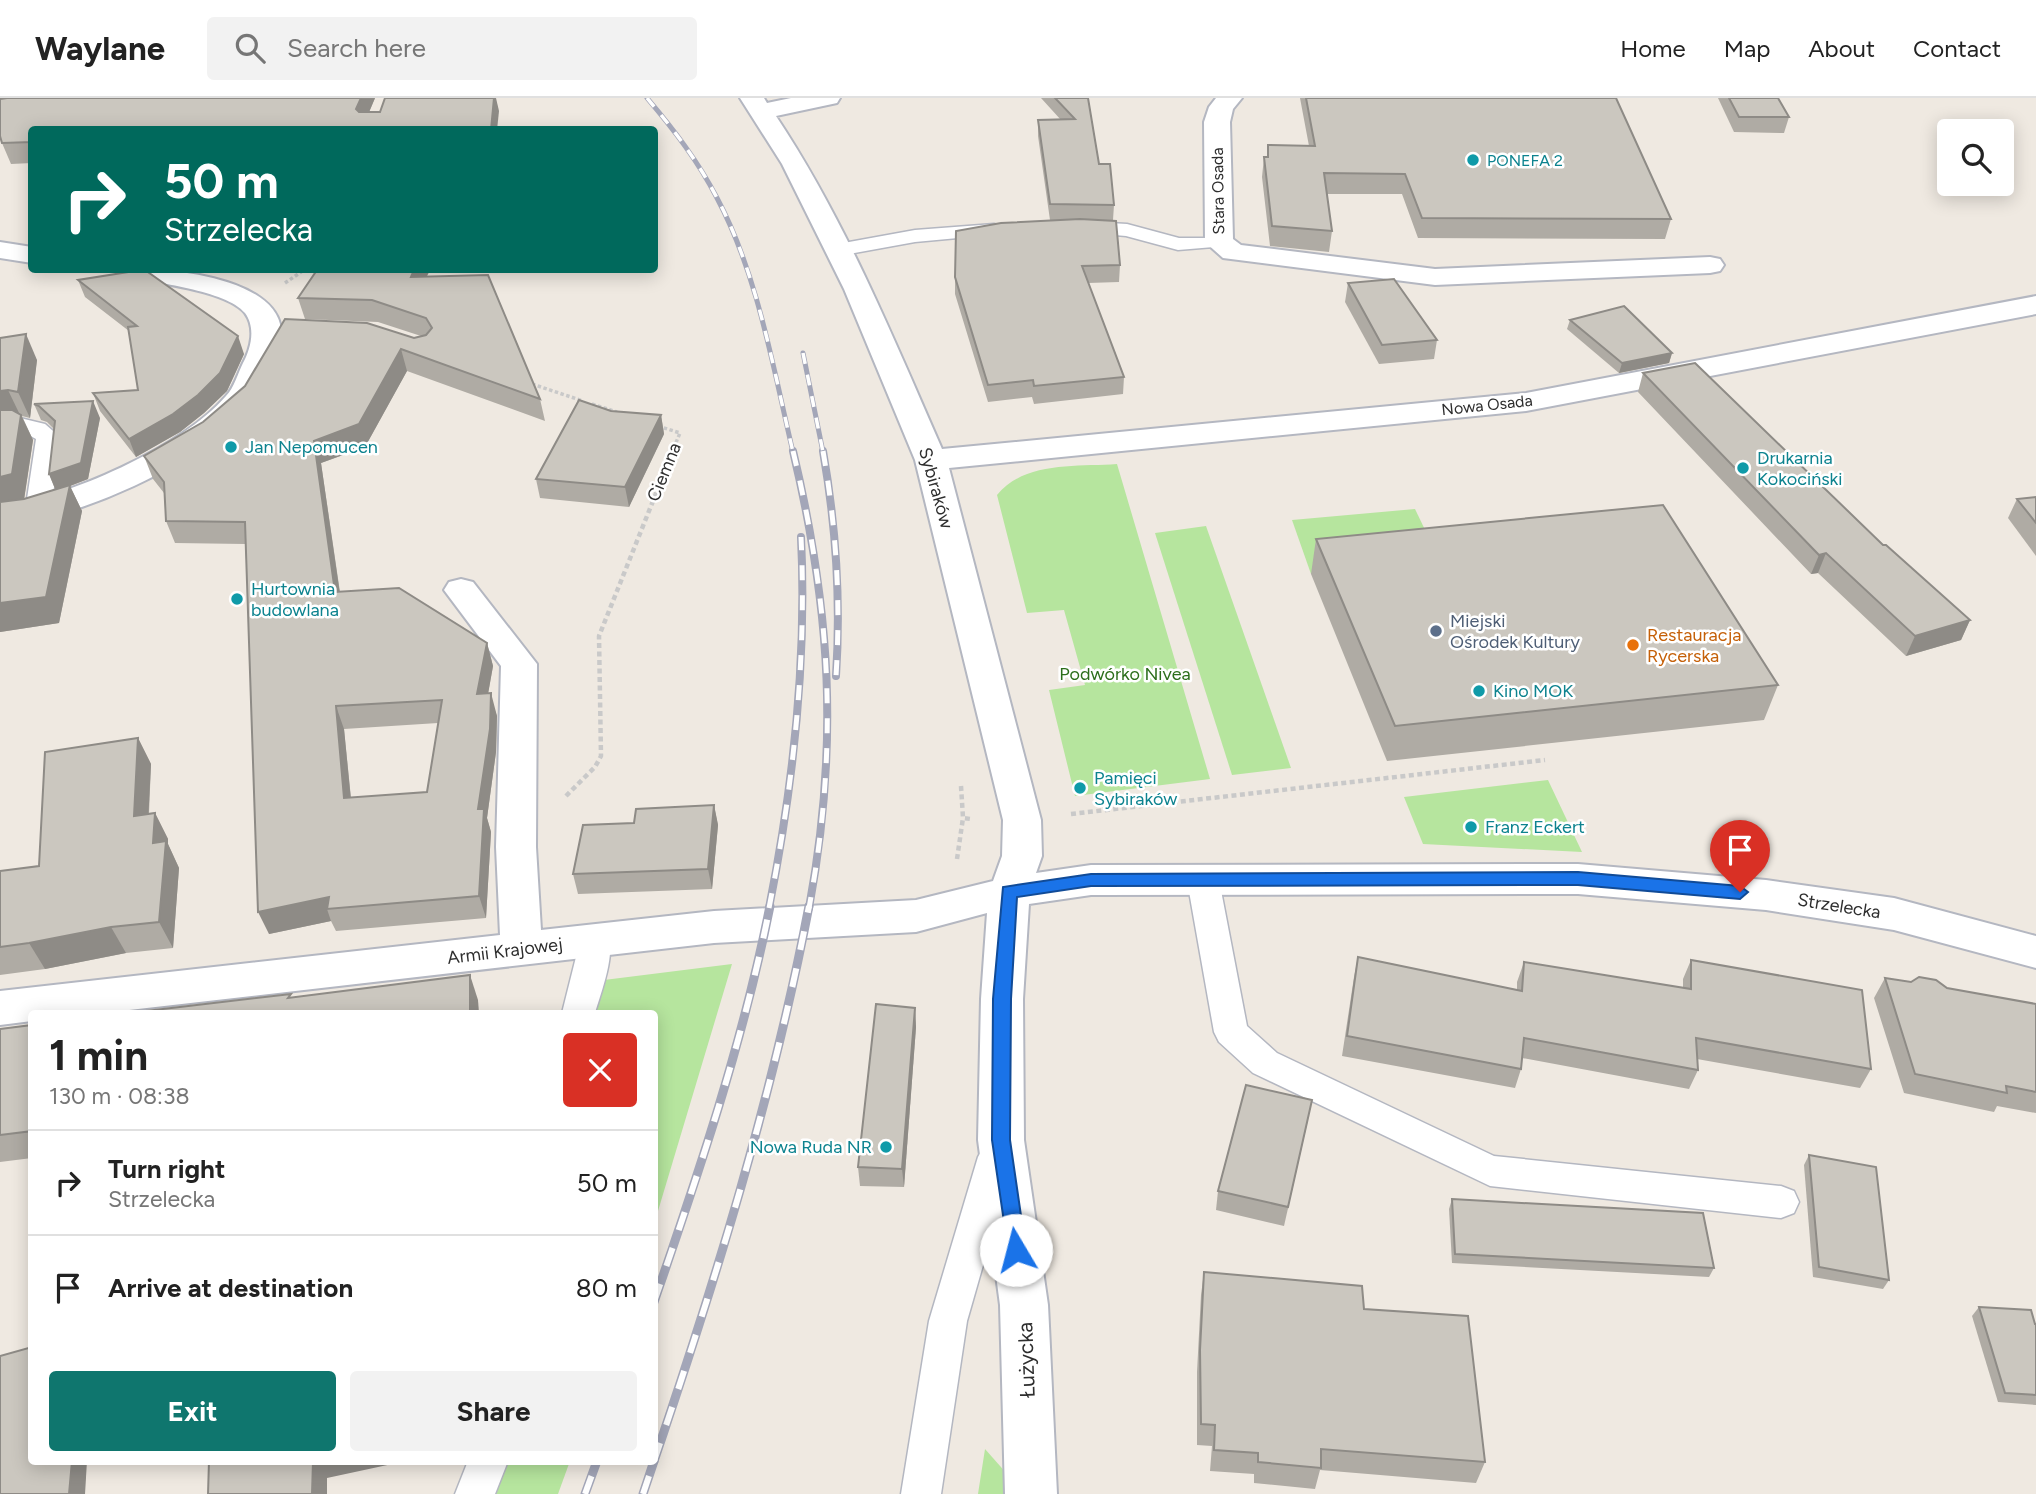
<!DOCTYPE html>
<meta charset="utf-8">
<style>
:root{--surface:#fff;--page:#f2f2f2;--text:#222;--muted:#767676;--line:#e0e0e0;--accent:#0f766e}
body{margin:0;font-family:Figtree,sans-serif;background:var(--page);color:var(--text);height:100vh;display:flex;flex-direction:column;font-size:26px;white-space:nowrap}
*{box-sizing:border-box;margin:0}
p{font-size:23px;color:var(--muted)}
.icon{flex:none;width:38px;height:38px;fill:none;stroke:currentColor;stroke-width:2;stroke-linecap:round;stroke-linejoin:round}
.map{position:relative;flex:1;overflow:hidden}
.sheet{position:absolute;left:28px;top:912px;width:630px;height:455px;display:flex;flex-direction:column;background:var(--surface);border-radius:7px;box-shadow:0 4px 18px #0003}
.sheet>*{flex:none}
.hud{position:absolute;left:28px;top:28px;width:630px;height:147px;border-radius:7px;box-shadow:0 4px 18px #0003;background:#00695c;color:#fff;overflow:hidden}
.tools{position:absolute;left:1937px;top:21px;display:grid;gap:14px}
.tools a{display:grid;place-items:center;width:77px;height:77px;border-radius:7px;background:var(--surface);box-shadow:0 4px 18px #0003;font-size:35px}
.pin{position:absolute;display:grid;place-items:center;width:60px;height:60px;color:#fff;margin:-72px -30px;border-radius:50% 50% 50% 0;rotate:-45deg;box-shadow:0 0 7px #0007}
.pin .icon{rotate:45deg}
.me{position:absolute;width:77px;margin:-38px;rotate:352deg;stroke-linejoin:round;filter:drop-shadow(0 0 5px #0008)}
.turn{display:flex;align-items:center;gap:24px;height:147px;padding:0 21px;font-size:32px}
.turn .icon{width:91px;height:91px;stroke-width:2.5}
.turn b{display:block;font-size:49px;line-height:60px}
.round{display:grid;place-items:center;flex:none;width:74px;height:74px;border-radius:7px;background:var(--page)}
.headline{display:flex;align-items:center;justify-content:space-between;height:119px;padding:0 21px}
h1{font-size:42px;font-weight:700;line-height:52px}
.cta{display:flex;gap:14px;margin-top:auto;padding:14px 21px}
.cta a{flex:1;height:80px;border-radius:7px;background:var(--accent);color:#fff;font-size:28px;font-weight:700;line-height:80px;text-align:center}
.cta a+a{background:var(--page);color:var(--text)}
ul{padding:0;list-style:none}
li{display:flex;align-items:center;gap:21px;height:105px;padding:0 21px;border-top:2px solid var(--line)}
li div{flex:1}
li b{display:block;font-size:26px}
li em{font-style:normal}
header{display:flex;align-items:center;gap:42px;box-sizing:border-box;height:98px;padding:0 35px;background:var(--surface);border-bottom:2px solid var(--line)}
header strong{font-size:33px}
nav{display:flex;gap:38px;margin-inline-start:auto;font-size:24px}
.search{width:490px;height:63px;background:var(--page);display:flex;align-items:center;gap:18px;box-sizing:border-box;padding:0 24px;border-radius:7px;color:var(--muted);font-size:26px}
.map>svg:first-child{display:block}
</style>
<header>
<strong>Waylane</strong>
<div class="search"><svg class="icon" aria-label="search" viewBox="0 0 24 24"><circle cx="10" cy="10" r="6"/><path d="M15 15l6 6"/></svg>Search here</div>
<nav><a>Home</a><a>Map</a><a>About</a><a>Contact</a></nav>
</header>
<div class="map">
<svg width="2036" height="1396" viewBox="0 0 2036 1396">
<rect width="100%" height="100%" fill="#efe9e1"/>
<!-- green -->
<g fill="#b6e59e">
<path d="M1117,366L1210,681L1075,698L1049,592L1085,587L1064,512L1027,515L997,397C1025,363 1076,369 1117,366Z"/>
<polygon points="1415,411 1440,463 1311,476 1292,422"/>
<polygon points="1206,428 1291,670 1232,677 1155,435"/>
<polygon points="1548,682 1582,754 1423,746 1404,699"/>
<polygon points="732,866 655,1123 654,915 578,915 588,884"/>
<polygon points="985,1351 1025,1396 978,1396"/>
<polygon points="488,1363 570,1363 558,1396 475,1396"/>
</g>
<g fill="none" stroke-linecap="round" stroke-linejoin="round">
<!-- service casing -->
<g stroke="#b4b7c1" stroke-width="3">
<g id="service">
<polygon points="1075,123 1127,126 1179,140 1226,140 1230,144 1226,148 1178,152 1126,138 1068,133 1065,129 1068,125"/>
<polygon points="994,126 1001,128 1004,132 1001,136 915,144 838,158 830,157 827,152 830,147 838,146 915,132"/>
<polygon points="20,320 45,326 60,339 51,414 47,419 38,422 29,419 25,414 36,341 25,335 0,336 0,322"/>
<polygon points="1203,770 1214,774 1219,782 1247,928 1277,955 1494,1058 1781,1088 1794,1093 1799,1104 1794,1115 1781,1120 1490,1088 1253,975 1219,944 1214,934 1187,782 1192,774"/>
<path d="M596,831L607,834C617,853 601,895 595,915H562L580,843L585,834Z"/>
<polygon points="996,1044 1008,1048 1014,1059 967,1223 941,1396 901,1396 929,1223 978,1059 984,1048"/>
<polygon points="468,1363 508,1363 495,1396 455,1396"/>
</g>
</g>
<!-- minor casing -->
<g stroke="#b4b7c1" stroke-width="4">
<g id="minor">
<path d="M740,0H764L767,5L791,0H840L837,5L776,18C845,122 892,237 942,351L1526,295L2036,198V216L1526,313L949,370L1041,722L1042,758L1036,775L1091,767L1578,766L1766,782L1894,800L2036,838V870L1894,832L1766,812L1578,796L1091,797L1029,806L1023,901L1024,1042L1048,1207L1057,1396H1005L1000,1207L978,1042L981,901L987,815L916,834L714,845L103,915H32V923L0,927V893L500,837L496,749L501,568L444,492L449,484L461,481L473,484L537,566L536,749L541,832L714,813L916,802L993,783L1002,758L1003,722L915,362L844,191L782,66Z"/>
<polygon points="1216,0 1242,0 1233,11 1230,24 1233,141 1241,147 1435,171 1710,159 1720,161 1724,167 1720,173 1710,175 1435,187 1223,160 1205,144 1204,24 1209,9"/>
<polygon points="0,144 32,149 32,165 0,160"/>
<path d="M120,172C160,168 277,178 281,232C282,244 277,257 272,268C265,281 260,299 249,310C188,372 86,416 0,430V410C67,399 181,350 226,298C234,290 238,275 243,265C251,250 256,230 245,215C226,192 154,185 124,178Z"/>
</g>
</g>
<!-- path-far1 -->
<g stroke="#c9c9c9" stroke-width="3.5" stroke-dasharray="3.5 2.5" stroke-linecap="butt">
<polyline points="285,185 304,172"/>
<polyline points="532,286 583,303"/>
<polyline points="592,306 617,314"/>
<polyline points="658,328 680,335 672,354"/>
</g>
<!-- path -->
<g stroke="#c9c9c9" stroke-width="4.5" stroke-dasharray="5 3.5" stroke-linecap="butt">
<polyline points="961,688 963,720 971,721"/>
<polyline points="566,698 595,669 601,658 599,538 673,353"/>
<polyline points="1071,716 1545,662"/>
<polyline points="957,761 963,720"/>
</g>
<!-- service -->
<use href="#service" fill="#fff" fill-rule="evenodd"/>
<!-- minor -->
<use href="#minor" fill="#fff" fill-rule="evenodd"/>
<!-- rail-far2 casing -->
<g stroke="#a3a6b8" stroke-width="5">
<g id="rail-far2">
<path d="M647,0C674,32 698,63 717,100C758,177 773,270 793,354"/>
<polyline points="803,255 823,354"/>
</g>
</g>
<!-- rail-far1 casing -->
<g stroke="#a3a6b8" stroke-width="8">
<g id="rail-far1">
<path d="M793,353C831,513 839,647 809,810"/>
<path d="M823,353C836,428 841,502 836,578"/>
<path d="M769,810C793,689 807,562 801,439"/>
</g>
</g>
<!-- rail casing -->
<g stroke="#a3a6b8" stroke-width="9">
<g id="rail">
<path d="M654,1204C699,1074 743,944 770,808"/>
<path d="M654,1363C716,1181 773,997 809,808"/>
<polyline points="585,1396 597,1363"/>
<polyline points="643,1396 654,1363"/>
</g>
</g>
<!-- rail-far2 -->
<use href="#rail-far2" stroke="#fff" stroke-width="3.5" stroke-dasharray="11" stroke-linecap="butt"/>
<!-- rail-far1 -->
<use href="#rail-far1" stroke="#fff" stroke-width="5" stroke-dasharray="15" stroke-linecap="butt"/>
<!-- rail -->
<use href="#rail" stroke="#fff" stroke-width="6" stroke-dasharray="19" stroke-linecap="butt"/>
</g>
<!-- wall -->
<g fill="#afaba4" fill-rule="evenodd">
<polygon points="0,0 375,0 369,14 499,13 32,32 32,65 11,66 2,45"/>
<polygon points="1041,0 1088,0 1099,66 1114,107 1113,122 1120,167 1119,184 1088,185 1124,279 1123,296 1034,306 1032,299 988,304 955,196 955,179 1050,122 1038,38 1038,22 1061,22"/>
<polygon points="1300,0 1616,0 1671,121 1665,141 1418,140 1402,96 1327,96 1332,133 1329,154 1270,148 1262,79 1264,59 1267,59 1268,47 1309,48"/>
<polygon points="1718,0 1778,0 1789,19 1784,35 1734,34"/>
<path d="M427,179L540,301L545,323L407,273L365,349L321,365L340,494L487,545L493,568L488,595L497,618L496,654L487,720L491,734L486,820L336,833L331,823L269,836L245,446L175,445L166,423L164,395L153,381L144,358L414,240L421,238L378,224L305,221L298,200ZM438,625L427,694L351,700L344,631Z"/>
<polygon points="78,182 244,256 227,293 204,315 180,334 136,359 100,313 93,295 138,292 129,233 85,199"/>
<polygon points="1348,185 1437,242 1434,261 1379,266 1345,204"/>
<polygon points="1570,222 1672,255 1669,265 1619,275 1567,231"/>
<polygon points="0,240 37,262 30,320 22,318 33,342 24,401 55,391 49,376 54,331 47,324 41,322 34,306 100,320 88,381 70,388 82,413 59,525 0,534"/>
<polygon points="1643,275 1883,447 1970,522 1961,542 1906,558 1818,475 1811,476 1638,294"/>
<polygon points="611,313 661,317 664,336 629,409 540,400 536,381"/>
<polygon points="2036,399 2036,458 2008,420 2017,401"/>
<polygon points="1316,441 1778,587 1764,622 1387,663 1311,476"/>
<polygon points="138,640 151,666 149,716 155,715 168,741 168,746 179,770 173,850 126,855 45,871 0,877 0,773 39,768"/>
<polygon points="714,707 718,727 712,791 578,796 573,776 634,725"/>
<polygon points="1358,859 1517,892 1517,884 1524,864 1683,890 1683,881 1691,862 1871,971 1860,990 1697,961 1698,972 1689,991 1522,960 1521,971 1515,990 1342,958 1354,879"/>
<polygon points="1885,880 2036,906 2036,1015 1997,1008 1994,1014 1904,995 1874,900"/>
<polygon points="915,910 916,929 904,1089 860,1088 858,1069"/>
<polygon points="32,927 32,1060 0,1064 0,931"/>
<polygon points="1308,1022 1284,1128 1216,1112 1218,1093"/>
<polygon points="1809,1057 1889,1182 1883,1191 1813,1179 1804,1067"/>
<polygon points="1452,1101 1714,1170 1709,1179 1452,1165 1449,1111"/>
<polygon points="1204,1174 1364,1211 1485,1364 1476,1385 1320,1372 1315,1391 1254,1385 1254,1376 1210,1373 1212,1348 1197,1347 1197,1274 1201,1197"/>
<polygon points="1979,1209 2036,1226 2036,1307 1998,1304 1972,1218"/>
</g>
<!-- shaded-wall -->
<g fill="#8e8b86">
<polygon points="361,0 375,0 362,31 356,11"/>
<polygon points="494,0 496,0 499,13 497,32 491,32"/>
<polygon points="414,172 430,172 416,201 411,179"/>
<polygon points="26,236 37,262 30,320 18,294"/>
<polygon points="238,238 244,256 227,293 204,315 180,334 136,359 129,341"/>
<polygon points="401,251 407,273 365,349 321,365 343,517 335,494 314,343"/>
<polygon points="1672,255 1669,265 1619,275 1622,265"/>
<polygon points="8,292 20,317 0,321 0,293"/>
<polygon points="93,303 100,320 88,381 70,388 82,413 59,525 0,534 0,505 56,393 49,376"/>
<polygon points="21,317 33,342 24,402 0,408 0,379"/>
<polygon points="661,317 664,336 629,409 625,389"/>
<polygon points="1826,455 1818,475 1811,476 1819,457"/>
<polygon points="1970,522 1961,542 1906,558 1915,538"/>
<polygon points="487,545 493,568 484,619 477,596"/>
<polygon points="491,595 497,618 496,654 487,720 491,734 486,820 479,798 478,711"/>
<polygon points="336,608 344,631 353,723 344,700"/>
<polygon points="138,640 151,666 147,745 134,718"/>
<polygon points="714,707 718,727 712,791 708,771"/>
<polygon points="155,715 168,741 168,746 179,770 173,850 159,824 153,745"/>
<polygon points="329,799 327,811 331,823 269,836 258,814"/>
<polygon points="111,829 126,855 45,871 29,845"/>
<polygon points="470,877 478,902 479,915 470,915"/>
<polygon points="915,910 916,929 904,1089 902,1071"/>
<polygon points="72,1363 87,1363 85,1396 69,1396"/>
<polygon points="313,1363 406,1363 327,1380 327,1396 312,1396"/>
</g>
<!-- building -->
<g fill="#cbc7bf" stroke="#8e8b86" stroke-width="2" fill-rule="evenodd">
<polygon points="7,0 361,0 356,11 359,14 380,14 385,0 494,0 491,32 32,32 32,44 2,45 0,38 0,1"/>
<polygon points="1055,0 1088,0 1099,66 1110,66 1114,107 1050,106 1038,22 1075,21"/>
<polygon points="1306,0 1616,0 1671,121 1422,120 1405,76 1324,75 1332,133 1272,128 1264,59 1268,59 1268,47 1315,48"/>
<polygon points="1729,0 1778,0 1789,19 1739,19"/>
<polygon points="1080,121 1116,123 1120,167 1082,168 1124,279 1034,288 1033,282 988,287 955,179 956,133 1001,125"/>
<polygon points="141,172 145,172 238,238 220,275 198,297 173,316 129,341 93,295 138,292 128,229 137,228 78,182"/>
<path d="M317,172H414L411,179L488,177L540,301L401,251L359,326L314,343L335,494L399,490L487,545L477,596L491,595L490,631L478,711H484L479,798L327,811L329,799L258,814L245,424L166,423L164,384L144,358L203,324L245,288L285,221L367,225L414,240L426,237L432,230L426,220L372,202L298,200ZM442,602L427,694L344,700L336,608Z"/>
<polygon points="1394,181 1437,242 1382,247 1348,185"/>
<polygon points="1624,208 1672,255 1622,265 1570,222"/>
<polygon points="26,236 18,294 8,292 0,293 0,240"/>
<polygon points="1695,265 1883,447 1886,447 1970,522 1915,538 1826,455 1819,457 1643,275"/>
<polygon points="579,302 611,313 661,317 625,389 536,381"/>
<polygon points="93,303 81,365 49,376 55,323 39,308 34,306"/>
<polygon points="0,312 12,312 21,317 12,376 0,379"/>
<polygon points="70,387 46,499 0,505 0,404 24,401"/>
<polygon points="2036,399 2036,425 2017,401"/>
<polygon points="1663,407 1778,587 1395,628 1316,441"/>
<polygon points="138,640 134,718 155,715 153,745 166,743 159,824 111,829 29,845 0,849 0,773 39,768 45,654"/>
<polygon points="714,707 708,771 573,776 583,727 634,725 636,711"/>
<polygon points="1358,859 1522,893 1524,864 1691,891 1691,862 1862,892 1871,971 1696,940 1698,972 1524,940 1521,971 1347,938"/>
<polygon points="470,877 470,915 129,915 291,896 288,900"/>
<polygon points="1919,879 1936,882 1947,890 2036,906 2036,994 2006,988 2007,995 1915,976 1885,880 1911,884"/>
<polygon points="876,906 915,910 902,1071 858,1069"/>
<polygon points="32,927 32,1033 0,1037 0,931"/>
<polygon points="1246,987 1312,1002 1288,1109 1218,1093"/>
<polygon points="1809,1057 1876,1069 1889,1182 1819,1169"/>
<polygon points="1452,1101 1703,1115 1714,1170 1455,1156"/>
<polygon points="1204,1174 1362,1188 1364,1211 1468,1218 1485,1364 1321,1351 1321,1370 1258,1364 1258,1355 1214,1352 1215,1327 1201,1326 1200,1252"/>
<polygon points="1979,1209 2031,1212 2035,1226 2036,1226 2036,1297 2005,1295"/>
<polygon points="32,1249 32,1363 72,1363 69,1396 0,1396 0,1258"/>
<polygon points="209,1363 313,1363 312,1396 208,1396"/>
</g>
<!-- route -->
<polygon fill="#1a73e8" stroke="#114b97" stroke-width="2" points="1578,774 1740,788 1748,794 1740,801 1578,787 1091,788 1017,799 1011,901 1010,1042 1026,1152 1023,1158 1016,1161 1009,1158 992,1042 993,901 1003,789 1091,776"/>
<!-- markers -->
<g fill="#0f9aa8" stroke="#fff" stroke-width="2.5">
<circle cx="1473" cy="62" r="7"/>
<circle cx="231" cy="349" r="7"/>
<circle cx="1743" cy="370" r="7"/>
<circle cx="237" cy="501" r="7"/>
<circle cx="1479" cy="593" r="7"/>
<circle cx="1080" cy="690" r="7"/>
<circle cx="1471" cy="729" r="7"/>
<circle cx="886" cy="1049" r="7"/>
</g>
<circle fill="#5c6f8a" stroke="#fff" stroke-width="2.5" cx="1436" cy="533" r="7"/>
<circle fill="#e8710a" stroke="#fff" stroke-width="2.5" cx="1633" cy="547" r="7"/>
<g text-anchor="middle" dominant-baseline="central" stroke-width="5" stroke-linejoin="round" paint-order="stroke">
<!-- far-culture labels -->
<g font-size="16" fill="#0d838f" stroke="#fff" text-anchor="start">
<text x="1487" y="62">PONEFA 2</text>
</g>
<!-- far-street labels -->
<g font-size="16" fill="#2e2e2e" stroke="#fff">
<text transform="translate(1218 93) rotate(-91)">Stara Osada</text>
<text transform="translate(1487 307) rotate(-6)">Nowa Osada</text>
</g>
<!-- culture labels -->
<g font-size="18" fill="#0d838f" stroke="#fff" text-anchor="start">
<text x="245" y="349">Jan Nepomucen</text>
<text x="1757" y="360">Drukarnia<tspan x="1757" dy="21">Kokociński</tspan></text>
<text x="251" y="491">Hurtownia<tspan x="251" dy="21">budowlana</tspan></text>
<text x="1493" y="593">Kino MOK</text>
<text x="1094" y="680">Pamięci<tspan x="1094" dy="21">Sybiraków</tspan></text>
<text x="1485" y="729">Franz Eckert</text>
<text x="872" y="1049" text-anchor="end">Nowa Ruda NR</text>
</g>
<!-- street labels -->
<g font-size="18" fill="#2e2e2e" stroke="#fff">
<text transform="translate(664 374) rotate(-68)">Ciemna</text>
<text transform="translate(936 390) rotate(74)">Sybiraków</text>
<text transform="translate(1839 808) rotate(9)">Strzelecka</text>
<text transform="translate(505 853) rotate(-7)">Armii Krajowej</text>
</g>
<!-- service labels -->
<g font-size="18" fill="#4e5e75" stroke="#fff" text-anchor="start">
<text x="1450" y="523">Miejski<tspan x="1450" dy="21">Ośrodek Kultury</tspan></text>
</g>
<!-- food labels -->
<g font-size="18" fill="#c56008" stroke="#fff" text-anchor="start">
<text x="1647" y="537">Restauracja<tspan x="1647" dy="21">Rycerska</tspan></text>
</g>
<!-- park labels -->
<g font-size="18" fill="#2c6e1b" stroke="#fff">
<text x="1125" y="576">Podwórko Nivea</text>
</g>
<!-- near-street labels -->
<g font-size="21" fill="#2e2e2e" stroke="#fff">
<text transform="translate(1026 1262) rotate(-92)">Łużycka</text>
</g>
</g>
</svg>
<div class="tools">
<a><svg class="icon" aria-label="search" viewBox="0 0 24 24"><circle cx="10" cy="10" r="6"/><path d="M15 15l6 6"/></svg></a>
</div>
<div class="pin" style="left:1740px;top:794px;background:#d93025"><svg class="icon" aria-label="arrive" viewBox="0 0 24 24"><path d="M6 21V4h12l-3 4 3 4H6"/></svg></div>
<svg class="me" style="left:1016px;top:1152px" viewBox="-20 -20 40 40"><circle r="19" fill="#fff"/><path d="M0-13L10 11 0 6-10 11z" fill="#1a73e8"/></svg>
<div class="hud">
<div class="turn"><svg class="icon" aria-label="right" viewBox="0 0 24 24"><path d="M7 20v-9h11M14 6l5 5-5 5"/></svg><div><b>50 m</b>Strzelecka</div></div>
</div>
<section class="sheet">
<div class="headline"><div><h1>1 min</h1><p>130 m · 08:38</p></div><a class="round" style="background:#d93025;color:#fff"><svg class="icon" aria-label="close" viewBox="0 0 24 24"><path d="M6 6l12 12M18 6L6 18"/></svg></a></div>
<ul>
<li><svg class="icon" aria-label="right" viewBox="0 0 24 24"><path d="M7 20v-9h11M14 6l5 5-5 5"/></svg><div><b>Turn right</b><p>Strzelecka</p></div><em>50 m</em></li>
<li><svg class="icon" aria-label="arrive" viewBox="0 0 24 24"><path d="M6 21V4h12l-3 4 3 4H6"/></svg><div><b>Arrive at destination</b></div><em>80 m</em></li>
</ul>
<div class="cta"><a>Exit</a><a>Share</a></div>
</section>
</div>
